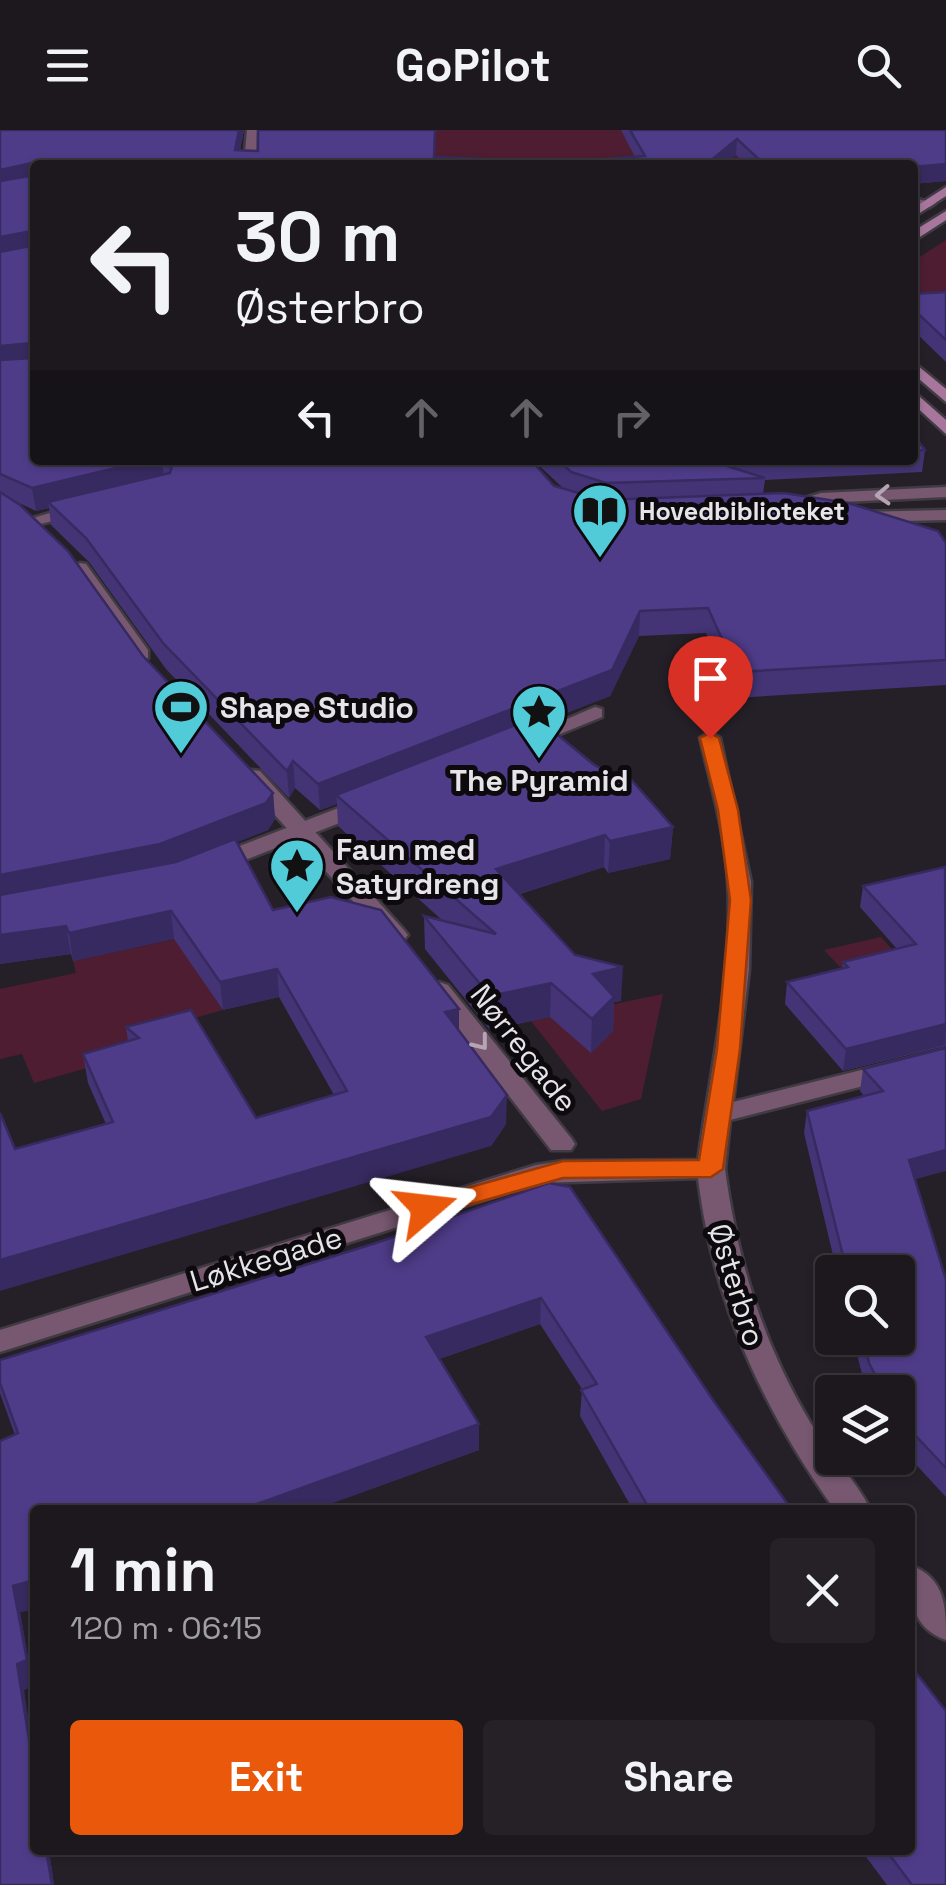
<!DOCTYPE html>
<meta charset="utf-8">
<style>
:root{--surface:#1c181e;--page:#252127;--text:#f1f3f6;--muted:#a0a0a4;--line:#3a373c;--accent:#ea580c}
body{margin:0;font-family:"Space Grotesk",sans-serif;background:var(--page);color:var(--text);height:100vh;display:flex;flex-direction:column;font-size:38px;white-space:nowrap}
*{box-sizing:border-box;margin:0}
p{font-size:32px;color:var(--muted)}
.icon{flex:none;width:55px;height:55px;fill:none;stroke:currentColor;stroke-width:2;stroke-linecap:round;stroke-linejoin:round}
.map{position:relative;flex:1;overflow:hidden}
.sheet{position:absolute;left:30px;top:1375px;width:885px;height:350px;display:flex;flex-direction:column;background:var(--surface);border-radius:10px;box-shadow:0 2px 8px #0004,0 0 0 2px var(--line)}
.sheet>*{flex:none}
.top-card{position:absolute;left:30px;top:30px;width:888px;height:305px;border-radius:10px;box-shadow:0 2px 8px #0004,0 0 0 2px var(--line);background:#1c181e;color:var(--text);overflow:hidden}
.tools{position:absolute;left:815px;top:1125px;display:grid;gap:20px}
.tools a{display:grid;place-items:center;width:100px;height:100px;border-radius:10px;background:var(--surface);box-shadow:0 2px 8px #0004,0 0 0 2px var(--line);font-size:50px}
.pin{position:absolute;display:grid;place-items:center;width:85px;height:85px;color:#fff;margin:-102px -42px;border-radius:50% 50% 50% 0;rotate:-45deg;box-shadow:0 0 10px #0007}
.pin .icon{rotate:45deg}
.me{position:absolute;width:110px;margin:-55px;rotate:73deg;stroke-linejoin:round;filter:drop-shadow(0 0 8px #0008)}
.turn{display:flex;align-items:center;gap:35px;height:210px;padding:0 40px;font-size:45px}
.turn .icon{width:130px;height:130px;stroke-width:2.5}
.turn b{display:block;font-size:70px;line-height:85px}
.lanes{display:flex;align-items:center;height:95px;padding:0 40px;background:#0003;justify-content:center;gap:50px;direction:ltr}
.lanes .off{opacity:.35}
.round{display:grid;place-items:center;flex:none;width:105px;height:105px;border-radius:10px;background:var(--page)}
.head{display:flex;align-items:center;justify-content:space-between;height:170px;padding:0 40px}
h1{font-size:60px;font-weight:800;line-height:75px}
.cta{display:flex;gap:20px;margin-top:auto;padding:20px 40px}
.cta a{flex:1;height:115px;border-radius:10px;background:var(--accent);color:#fff;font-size:40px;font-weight:800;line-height:115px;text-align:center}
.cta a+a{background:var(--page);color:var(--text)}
header{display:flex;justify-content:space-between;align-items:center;height:130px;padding:0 40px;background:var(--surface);font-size:45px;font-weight:800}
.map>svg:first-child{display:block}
</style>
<header><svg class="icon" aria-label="menu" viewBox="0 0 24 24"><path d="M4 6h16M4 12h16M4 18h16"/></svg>GoPilot<svg class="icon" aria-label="search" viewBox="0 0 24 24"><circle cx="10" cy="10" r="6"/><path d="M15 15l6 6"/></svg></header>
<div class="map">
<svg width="946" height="1755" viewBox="0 0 946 1755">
<rect width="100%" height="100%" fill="#252028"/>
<!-- green -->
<g fill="#4e1d32">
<polygon points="436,0 946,0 942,51 893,25 750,35 434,35"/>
<polygon points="946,110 946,176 913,178 912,132"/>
<polygon points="881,807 896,824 840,837 824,820"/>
<polygon points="176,809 223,880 187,890 115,930 34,953 22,924 0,929 0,859 76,843 73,831"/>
<polygon points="663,864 641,969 602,981 531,891"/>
</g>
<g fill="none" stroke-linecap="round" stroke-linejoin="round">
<!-- pedestrian casing -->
<g stroke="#403b43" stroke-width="5">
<g id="pedestrian">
<polygon points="247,0 257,0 256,35 244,35"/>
<polygon points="80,374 86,375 86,383 32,396 23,391"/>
<polygon points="80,433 86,434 148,520 148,528 134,528 71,438"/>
<polygon points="252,640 260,641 404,800 408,805 404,810 388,810 244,651 244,641"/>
<polygon points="439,852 448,855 571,1008 575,1014 571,1020 551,1020 427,860"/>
</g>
</g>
<!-- minor casing -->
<g stroke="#403b43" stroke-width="5">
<g id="minor">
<polygon points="912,68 936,73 930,77 912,75"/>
<polygon points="946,357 946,367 821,373 787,381 779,376 821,363"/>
<polygon points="946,380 946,390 859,392 851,387 859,382"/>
<polygon points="595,577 602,579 602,587 528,617 521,619 511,613"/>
<path d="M710,602L720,608L751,752L749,840L733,972L946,919V935L730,990L725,1039L721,1046H701L697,1039C709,945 734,847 728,751C725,702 711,655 700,608Z"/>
<polygon points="367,667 378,674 375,679 222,739 206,739 203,734 206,729"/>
</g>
</g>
<!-- tertiary casing -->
<g stroke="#403b43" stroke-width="5">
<g id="tertiary">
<path d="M711,1030L721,1032L725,1039C737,1129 763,1214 810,1292C829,1323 854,1348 871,1380H835C763,1280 713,1172 698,1048L538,1053L0,1222V1200L536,1035L563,1031Z"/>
<path d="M910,1435C946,1448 946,1478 946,1510C910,1497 910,1468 910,1435Z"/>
</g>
</g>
<!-- secondary casing -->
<g stroke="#403b43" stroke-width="5">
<g id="secondary">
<polygon points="946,57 946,66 912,88 912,79"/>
<polygon points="946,81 946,90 912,112 912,102"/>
<polygon points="912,231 946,259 946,272 912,243"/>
<polygon points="912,260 946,290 946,304 912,273"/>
</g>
</g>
<!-- pedestrian -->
<use href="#pedestrian" fill="#775870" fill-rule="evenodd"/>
<!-- minor -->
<use href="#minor" fill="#775870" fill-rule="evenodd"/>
<!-- tertiary -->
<use href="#tertiary" fill="#775870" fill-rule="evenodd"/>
<!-- secondary -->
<use href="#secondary" fill="#a8769d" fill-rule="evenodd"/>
</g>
<!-- wall -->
<g fill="#443476">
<polygon points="0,0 244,0 240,20 563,32 635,27 621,0 946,0 946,51 912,54 912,35 746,35 736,25 725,35 35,35 35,330 531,330 554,356 563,358 533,330 912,330 912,303 925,320 922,342 765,350 763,364 946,413 946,555 734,568 706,503 639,506 610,566 543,592 673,697 670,729 608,743 604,737 520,764 575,825 621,871 614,872 613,901 591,923 550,887 490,900 425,819 424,786 443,791 338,696 337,674 320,680 295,658 289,668 166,539 89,432 51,395 49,378 36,381 17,372 143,526 273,663 275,689 268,700 237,712 273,780 459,900 506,994 491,1016 15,1019 106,994 88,953 83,924 128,911 126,897 256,988 334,965 279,867 223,880 174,809 73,831 71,824 0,834"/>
<polygon points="946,162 946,232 912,199 912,164"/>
<polygon points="946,738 946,916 843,941 785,874 787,852 842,839 843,832 897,819 860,777 863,756"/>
<polygon points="946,918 915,1049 946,1150 946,1367 898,1315 898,1262 868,1262 865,1256 853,1208 898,1208 898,1142 837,1142 804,1003 807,981 864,966 860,961 863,939"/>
<polygon points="549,1053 715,1273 792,1380 633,1380 580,1286 582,1259 540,1194 439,1229 479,1294 479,1320 313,1380 35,1380 35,1479 20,1482 33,1556 24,1560 35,1720 49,1720 54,1755 0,1755 15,1305 0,1263 0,1230 373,1114"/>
<polygon points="861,1720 910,1720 946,1755 887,1755"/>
</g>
<!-- shaded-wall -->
<g fill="#372a60">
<polygon points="239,0 244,0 237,35 235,20"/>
<polygon points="737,9 736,25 725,35 709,35 709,32"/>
<polygon points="32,33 34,50 0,58 0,40"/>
<polygon points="946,34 946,51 912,54 912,37"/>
<polygon points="32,101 34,119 0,126 0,107"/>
<polygon points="32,213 35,233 0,237 0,216"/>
<polygon points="149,330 162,330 164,349 48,372 49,378 36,381 32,358"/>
<polygon points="640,481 639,506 610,566 343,671 336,665 337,674 320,680 318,654"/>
<polygon points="293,631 295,658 289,668 287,641"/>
<polygon points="273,663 275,689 268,700 163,741 0,773 0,745"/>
<polygon points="673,697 670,729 608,743 610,711"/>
<polygon points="605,705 604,737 496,771 496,739"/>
<polygon points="171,781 174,809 73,831 69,803"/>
<polygon points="66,796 71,824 0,834 0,805"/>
<polygon points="623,837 621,871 614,872 613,901 591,923 593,844"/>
<polygon points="277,839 279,867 223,880 220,852"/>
<polygon points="551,853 550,887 490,900 490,866"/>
<polygon points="459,879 459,907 445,882"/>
<polygon points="946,894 945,915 843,941 846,919"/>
<polygon points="507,965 506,994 491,1016 0,1161 0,1130"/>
<polygon points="946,1020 946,1041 905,1052 909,1030"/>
<polygon points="541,1168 540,1194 426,1233 426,1207"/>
<polygon points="479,1294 479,1320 313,1380 239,1380"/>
<polygon points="35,1450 35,1479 20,1482 33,1556 24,1560 35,1631 35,1647 17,1534 13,1456"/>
<polygon points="46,1720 49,1720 54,1755 52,1755"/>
</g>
<!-- building -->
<g fill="#4f3c89" stroke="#372a60" stroke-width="2.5">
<polygon points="0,0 239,0 235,20 258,21 258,0 435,0 434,27 563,32 645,26 630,0 946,0 946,34 912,37 912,35 765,35 737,9 709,32 711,35 35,35 35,43 32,33 0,40"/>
<polygon points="35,45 35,113 32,101 0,107 0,51"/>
<polygon points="35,115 35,216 32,213 0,216 0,122"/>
<polygon points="946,162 946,210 912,178 912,164"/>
<polygon points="35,219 35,330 149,330 32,358 0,344 0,230 32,228"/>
<polygon points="912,303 925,320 912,321"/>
<polygon points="168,330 531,330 554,356 603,370 784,363 848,373 938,401 946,413 946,530 737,542 708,478 640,481 612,540 318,654 293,631 287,641 163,513 86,408 48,372 170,343 173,332"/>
<polygon points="558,330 713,330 708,330 765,348 606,353 571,342"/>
<polygon points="0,362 20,375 68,421 143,526 273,663 266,673 160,714 0,745"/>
<polygon points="536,587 593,634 617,648 628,646 673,697 610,711 605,705 496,739 575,825 623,837 593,844 614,867 592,889 551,853 490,866 424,786 496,804 336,665"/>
<polygon points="235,709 273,780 331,767 381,780 459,879 445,882 507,965 491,987 0,1130 0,983 15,1019 113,992 83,924 139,908 126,897 191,880 256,988 347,961 277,839 220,852 171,781 69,803 66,796 0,805 0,765 176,732"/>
<polygon points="945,737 946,894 846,919 787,852 848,837 843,832 916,814 863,756"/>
<polygon points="946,918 946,1020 909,1030 946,1150 946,1338 898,1287 898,1262 884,1262 869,1233 863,1208 898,1208 898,1142 847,1142 807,981 883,961 863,939"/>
<polygon points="549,1053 570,1057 715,1273 792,1380 650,1380 581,1260 597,1254 541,1168 426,1207 479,1294 240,1380 35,1380 35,1450 13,1456 27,1530 17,1534 35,1647 35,1720 46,1720 52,1755 0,1755 0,1311 18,1303 0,1253 0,1230 373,1114"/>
<polygon points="910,1535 946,1581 946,1755 912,1755 886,1720 910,1720"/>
</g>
<!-- one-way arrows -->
<defs><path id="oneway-chevron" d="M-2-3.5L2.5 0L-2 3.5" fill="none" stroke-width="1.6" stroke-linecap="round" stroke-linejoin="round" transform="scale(2.5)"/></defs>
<g stroke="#b5a5b3">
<use href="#oneway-chevron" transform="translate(883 365) rotate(177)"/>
<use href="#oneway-chevron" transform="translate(481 913) rotate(52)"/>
</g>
<!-- route -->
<polygon fill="#ea580c" stroke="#983908" stroke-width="2.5" points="710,603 719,608 738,680 751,770 740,919 723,1039 711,1047 563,1048 426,1087 417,1085 413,1078 417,1072 563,1031 699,1030 717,919 730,770 718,680 700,608"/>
<!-- icons -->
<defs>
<g id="library-pin" transform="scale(2.875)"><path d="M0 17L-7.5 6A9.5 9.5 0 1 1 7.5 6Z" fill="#52cbd8" stroke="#0d0a0e"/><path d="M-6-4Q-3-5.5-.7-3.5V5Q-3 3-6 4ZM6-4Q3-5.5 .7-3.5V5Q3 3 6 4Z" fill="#111"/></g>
<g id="stadium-pin" transform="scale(2.875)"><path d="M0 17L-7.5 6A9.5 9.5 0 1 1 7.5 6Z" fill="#52cbd8" stroke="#0d0a0e"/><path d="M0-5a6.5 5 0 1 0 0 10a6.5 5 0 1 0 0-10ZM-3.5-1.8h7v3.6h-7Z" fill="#111"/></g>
<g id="sight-pin" transform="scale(2.875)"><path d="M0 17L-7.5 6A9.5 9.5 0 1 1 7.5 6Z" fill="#52cbd8" stroke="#0d0a0e"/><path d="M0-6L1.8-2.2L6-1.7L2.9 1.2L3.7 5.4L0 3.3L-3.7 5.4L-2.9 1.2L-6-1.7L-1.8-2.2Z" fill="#111"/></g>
</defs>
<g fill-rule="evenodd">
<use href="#library-pin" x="600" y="381"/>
<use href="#stadium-pin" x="181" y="577"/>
<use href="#sight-pin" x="539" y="582"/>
<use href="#sight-pin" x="297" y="736"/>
</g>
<g text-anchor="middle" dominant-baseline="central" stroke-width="10" stroke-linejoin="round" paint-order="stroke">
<!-- far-poi labels -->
<g font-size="25" font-weight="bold" fill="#e7e4e9" stroke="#0d0a0e" text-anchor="start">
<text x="639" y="381">Hovedbiblioteket</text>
</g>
<!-- poi labels -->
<g font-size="30" font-weight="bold" fill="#e7e4e9" stroke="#0d0a0e" text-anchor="start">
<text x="220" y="577">Shape Studio</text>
<text x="539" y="650" text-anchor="middle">The Pyramid</text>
<text x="336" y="719">Faun med<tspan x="336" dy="34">Satyrdreng</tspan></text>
</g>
<!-- street labels -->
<g font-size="30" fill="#e7e4e9" stroke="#0d0a0e">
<text transform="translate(524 918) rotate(52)">Nørregade</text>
<text transform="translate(266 1129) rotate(-17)">Løkkegade</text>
<text transform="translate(737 1155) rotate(73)">Østerbro</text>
</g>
</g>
</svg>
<div class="tools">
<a><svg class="icon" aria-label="search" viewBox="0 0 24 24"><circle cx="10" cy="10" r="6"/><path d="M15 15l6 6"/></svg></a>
<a><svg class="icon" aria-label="layers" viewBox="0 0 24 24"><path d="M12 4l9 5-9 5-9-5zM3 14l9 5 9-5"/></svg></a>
</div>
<div class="pin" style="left:710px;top:608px;background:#d93025"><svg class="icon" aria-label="arrive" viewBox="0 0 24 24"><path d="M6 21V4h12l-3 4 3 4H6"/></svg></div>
<svg class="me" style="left:426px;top:1078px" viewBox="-20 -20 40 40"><path d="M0-17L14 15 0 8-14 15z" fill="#ea580c" stroke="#fff" stroke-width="4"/></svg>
<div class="top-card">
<div class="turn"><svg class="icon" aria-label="left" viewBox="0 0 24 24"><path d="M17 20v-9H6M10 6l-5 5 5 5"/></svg><div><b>30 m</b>Østerbro</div></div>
<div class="lanes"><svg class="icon" aria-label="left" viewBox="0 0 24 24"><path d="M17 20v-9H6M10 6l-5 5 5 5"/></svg><svg class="icon off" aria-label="ahead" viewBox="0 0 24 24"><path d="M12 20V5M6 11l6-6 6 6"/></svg><svg class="icon off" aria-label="ahead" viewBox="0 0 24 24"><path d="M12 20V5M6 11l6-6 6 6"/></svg><svg class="icon off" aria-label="right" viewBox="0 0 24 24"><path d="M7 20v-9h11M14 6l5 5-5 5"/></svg></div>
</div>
<section class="sheet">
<div class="head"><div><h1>1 min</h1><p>120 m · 06:15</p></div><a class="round"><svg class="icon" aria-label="close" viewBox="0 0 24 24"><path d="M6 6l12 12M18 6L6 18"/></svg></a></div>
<div class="cta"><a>Exit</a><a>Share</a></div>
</section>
</div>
